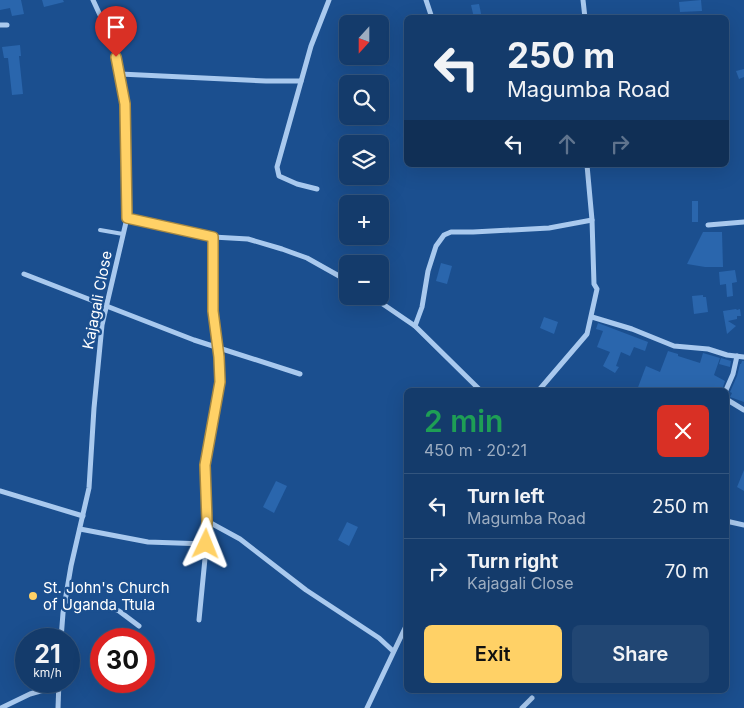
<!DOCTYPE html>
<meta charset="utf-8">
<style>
:root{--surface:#143b6b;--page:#214673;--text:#f1f3f6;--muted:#9dadc1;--line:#33557e;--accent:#ffd166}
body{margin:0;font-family:Inter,sans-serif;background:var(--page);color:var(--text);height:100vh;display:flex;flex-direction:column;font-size:19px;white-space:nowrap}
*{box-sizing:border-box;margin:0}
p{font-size:16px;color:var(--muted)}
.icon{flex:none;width:28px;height:28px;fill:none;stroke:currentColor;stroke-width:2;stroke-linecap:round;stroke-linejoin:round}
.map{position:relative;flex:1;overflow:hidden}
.side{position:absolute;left:404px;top:388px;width:325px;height:305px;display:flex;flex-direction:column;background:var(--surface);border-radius:8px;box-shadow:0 5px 20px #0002,0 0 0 1px var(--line)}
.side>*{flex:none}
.top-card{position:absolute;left:404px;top:15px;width:325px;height:152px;border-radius:8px;box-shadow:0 5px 20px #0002,0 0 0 1px var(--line);background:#143b6b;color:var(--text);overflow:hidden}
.needle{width:32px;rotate:201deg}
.controls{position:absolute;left:339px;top:15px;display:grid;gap:10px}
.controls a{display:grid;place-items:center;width:50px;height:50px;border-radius:8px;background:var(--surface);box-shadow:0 5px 20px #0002,0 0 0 1px var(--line);font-size:25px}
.speed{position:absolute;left:15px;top:628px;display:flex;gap:10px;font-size:25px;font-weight:700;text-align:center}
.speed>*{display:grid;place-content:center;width:65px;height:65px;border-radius:50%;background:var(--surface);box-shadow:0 5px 20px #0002,0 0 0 1px var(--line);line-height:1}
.speed small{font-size:12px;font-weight:400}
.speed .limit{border:8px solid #d22;background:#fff;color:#111}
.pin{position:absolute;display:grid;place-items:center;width:42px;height:42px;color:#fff;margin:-51px -21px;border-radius:50% 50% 50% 0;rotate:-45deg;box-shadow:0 0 5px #0007}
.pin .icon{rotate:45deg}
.me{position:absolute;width:55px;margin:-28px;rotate:2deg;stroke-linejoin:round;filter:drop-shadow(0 0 4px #0008)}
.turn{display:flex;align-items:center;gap:18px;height:105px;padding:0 20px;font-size:22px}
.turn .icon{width:65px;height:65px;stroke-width:2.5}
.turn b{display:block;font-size:35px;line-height:42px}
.lanes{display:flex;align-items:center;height:48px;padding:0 20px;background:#0003;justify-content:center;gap:25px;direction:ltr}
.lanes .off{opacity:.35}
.round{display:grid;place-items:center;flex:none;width:52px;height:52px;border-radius:8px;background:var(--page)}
.overview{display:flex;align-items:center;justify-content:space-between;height:85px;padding:0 20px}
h1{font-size:30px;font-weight:600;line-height:38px;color:#1e9e55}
.primary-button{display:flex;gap:10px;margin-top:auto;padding:10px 20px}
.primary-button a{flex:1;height:58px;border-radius:8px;background:var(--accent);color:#111;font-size:20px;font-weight:600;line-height:58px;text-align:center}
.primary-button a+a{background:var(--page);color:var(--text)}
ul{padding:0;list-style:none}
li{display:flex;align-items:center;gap:15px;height:65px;padding:0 20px;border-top:1px solid var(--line)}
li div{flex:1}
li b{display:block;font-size:19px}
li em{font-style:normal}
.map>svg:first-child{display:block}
</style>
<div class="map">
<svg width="744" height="708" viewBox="0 0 744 708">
<rect width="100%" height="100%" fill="#1b4f8f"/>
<!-- building -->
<g fill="#2a66ad">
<polygon points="0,0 21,0 24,14 12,16 10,8 0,10"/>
<polygon points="42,0 63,0 64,2 44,7"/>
<polygon points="701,0 702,11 680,12 679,2"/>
<polygon points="479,4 482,18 474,18 471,5"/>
<polygon points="20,45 21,56 19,56 23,94 12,95 8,58 4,58 2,47"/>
<polygon points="744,69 744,77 739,79 736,71"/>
<rect x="692" y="201" width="6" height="21"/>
<polygon points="703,232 722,232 723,267 705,267 687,264"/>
<polygon points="441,263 452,266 447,284 436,281"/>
<polygon points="735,270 737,282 732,283 733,296 727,297 726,284 720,285 719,272"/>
<polygon points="703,295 703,297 706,297 708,312 694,314 692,296"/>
<polygon points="736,309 737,310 740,309 741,316 737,316 737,319 728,321 736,326 727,334 723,311"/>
<polygon points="544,317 558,322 554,334 540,328"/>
<polygon points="598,323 648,342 645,351 634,347 630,356 621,352 616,366 619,367 615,373 603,366 610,352 597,347 603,331 596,329"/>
<polygon points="668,351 678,354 678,356 700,363 703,353 720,358 714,375 725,381 722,390 637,390 646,366 660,372"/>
<polygon points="721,358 731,361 730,367 719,364"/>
<polygon points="742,361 744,361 744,402 730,397 732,393 730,392 737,376 740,364 741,364"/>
<polygon points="744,470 744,491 737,487"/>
<polygon points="276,481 287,486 274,513 263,507"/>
<polygon points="347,522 358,527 349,546 338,540"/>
</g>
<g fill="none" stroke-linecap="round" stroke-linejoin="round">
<!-- lane -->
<polyline stroke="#a9c9ee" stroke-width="4" points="100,230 123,234"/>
<!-- street -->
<g stroke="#a9c9ee" stroke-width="5">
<polyline points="426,0 432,18"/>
<polyline points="583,0 585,18"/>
<polyline points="0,25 7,25"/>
<polyline points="120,74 266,81 301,81"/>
<polyline points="317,189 297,184 279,176 277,167 311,46 329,0"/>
<polyline points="127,218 213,237 248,239 282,249 307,258 348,281"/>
<polyline points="708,225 744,222"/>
<polyline points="24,274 194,340 300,374"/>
<polyline points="371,296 415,326 480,390"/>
<polyline points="592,317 632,329 674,346 708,349 727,355 744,357"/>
<polyline points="415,326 422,307 428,271 436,246 444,235 451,232 473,232 549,228 592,220"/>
<polyline points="539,390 587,334 597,289 594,284 592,220 587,165"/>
<polyline points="726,390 733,374 737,356"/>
<polyline points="726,399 744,410"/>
<polyline points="0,491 83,516"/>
<polyline points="207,521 240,539 306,590 379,638 393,651"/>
<polyline points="726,521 744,525"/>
<polyline points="80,529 148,542 206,544"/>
<polyline points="65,600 81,605 107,606 119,611 139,626"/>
<polyline points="199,620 207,538 205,465 211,423 220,382 219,357 213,311 213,237"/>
<polyline points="61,639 63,613 71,566 89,488 94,408 102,325 127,218 125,104 120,74 112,41 93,0"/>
<polyline points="1,708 30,694 58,686"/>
<polyline points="58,708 59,681"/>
<polyline points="367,708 406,626"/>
<polyline points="522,708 532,698"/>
</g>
</g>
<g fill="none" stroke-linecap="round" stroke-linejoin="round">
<!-- route casing -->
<g stroke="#a68842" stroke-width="12">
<polyline id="route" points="116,57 125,104 127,218 213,237 213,311 219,357 220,382 205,465 207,521 206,544"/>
</g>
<!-- route -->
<use href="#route" stroke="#ffd166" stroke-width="9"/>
</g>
<!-- markers -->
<circle fill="#ffd166" stroke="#1b4f8f" stroke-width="2" cx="33" cy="596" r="5"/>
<g text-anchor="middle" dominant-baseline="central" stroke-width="5" stroke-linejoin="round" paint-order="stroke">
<!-- street labels -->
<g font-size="15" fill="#fff" stroke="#1b4f8f">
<text transform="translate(97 300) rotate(-79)">Kajagali Close</text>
</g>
<!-- poi labels -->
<g font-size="15" fill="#fff" stroke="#1b4f8f" text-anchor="start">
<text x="43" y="587">St. John's Church<tspan x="43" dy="17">of Uganda Ttula</tspan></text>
</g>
</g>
</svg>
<div class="controls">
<a><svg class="needle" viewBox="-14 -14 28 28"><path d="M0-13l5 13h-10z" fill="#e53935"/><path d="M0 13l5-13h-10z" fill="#9dadc1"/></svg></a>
<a><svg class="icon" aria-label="search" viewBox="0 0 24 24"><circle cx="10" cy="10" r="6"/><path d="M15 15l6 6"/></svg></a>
<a><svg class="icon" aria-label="layers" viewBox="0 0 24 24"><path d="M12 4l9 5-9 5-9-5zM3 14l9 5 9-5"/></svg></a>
<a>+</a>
<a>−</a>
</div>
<div class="speed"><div>21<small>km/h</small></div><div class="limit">30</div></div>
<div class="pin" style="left:116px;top:57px;background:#d93025"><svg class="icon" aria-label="arrive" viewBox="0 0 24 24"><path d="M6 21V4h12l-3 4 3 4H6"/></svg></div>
<svg class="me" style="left:206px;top:544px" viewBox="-20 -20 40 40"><path d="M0-17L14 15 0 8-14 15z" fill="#ffd166" stroke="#fff" stroke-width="4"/></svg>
<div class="top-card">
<div class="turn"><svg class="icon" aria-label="left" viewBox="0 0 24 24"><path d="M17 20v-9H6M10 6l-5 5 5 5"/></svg><div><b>250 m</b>Magumba Road</div></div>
<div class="lanes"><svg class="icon" aria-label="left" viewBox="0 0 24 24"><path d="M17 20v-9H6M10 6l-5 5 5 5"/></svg><svg class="icon off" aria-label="ahead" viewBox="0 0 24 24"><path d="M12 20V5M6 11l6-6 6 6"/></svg><svg class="icon off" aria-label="right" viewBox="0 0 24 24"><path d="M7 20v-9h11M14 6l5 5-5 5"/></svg></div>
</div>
<section class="side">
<div class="overview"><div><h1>2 min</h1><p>450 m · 20:21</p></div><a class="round" style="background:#d93025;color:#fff"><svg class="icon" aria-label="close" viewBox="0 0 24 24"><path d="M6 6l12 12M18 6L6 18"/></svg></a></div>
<ul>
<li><svg class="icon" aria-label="left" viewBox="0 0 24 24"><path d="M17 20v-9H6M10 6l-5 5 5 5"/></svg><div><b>Turn left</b><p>Magumba Road</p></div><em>250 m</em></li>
<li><svg class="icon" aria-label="right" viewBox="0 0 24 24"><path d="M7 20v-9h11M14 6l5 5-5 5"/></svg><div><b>Turn right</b><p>Kajagali Close</p></div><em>70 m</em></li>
</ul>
<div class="primary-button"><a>Exit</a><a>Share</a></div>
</section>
</div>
